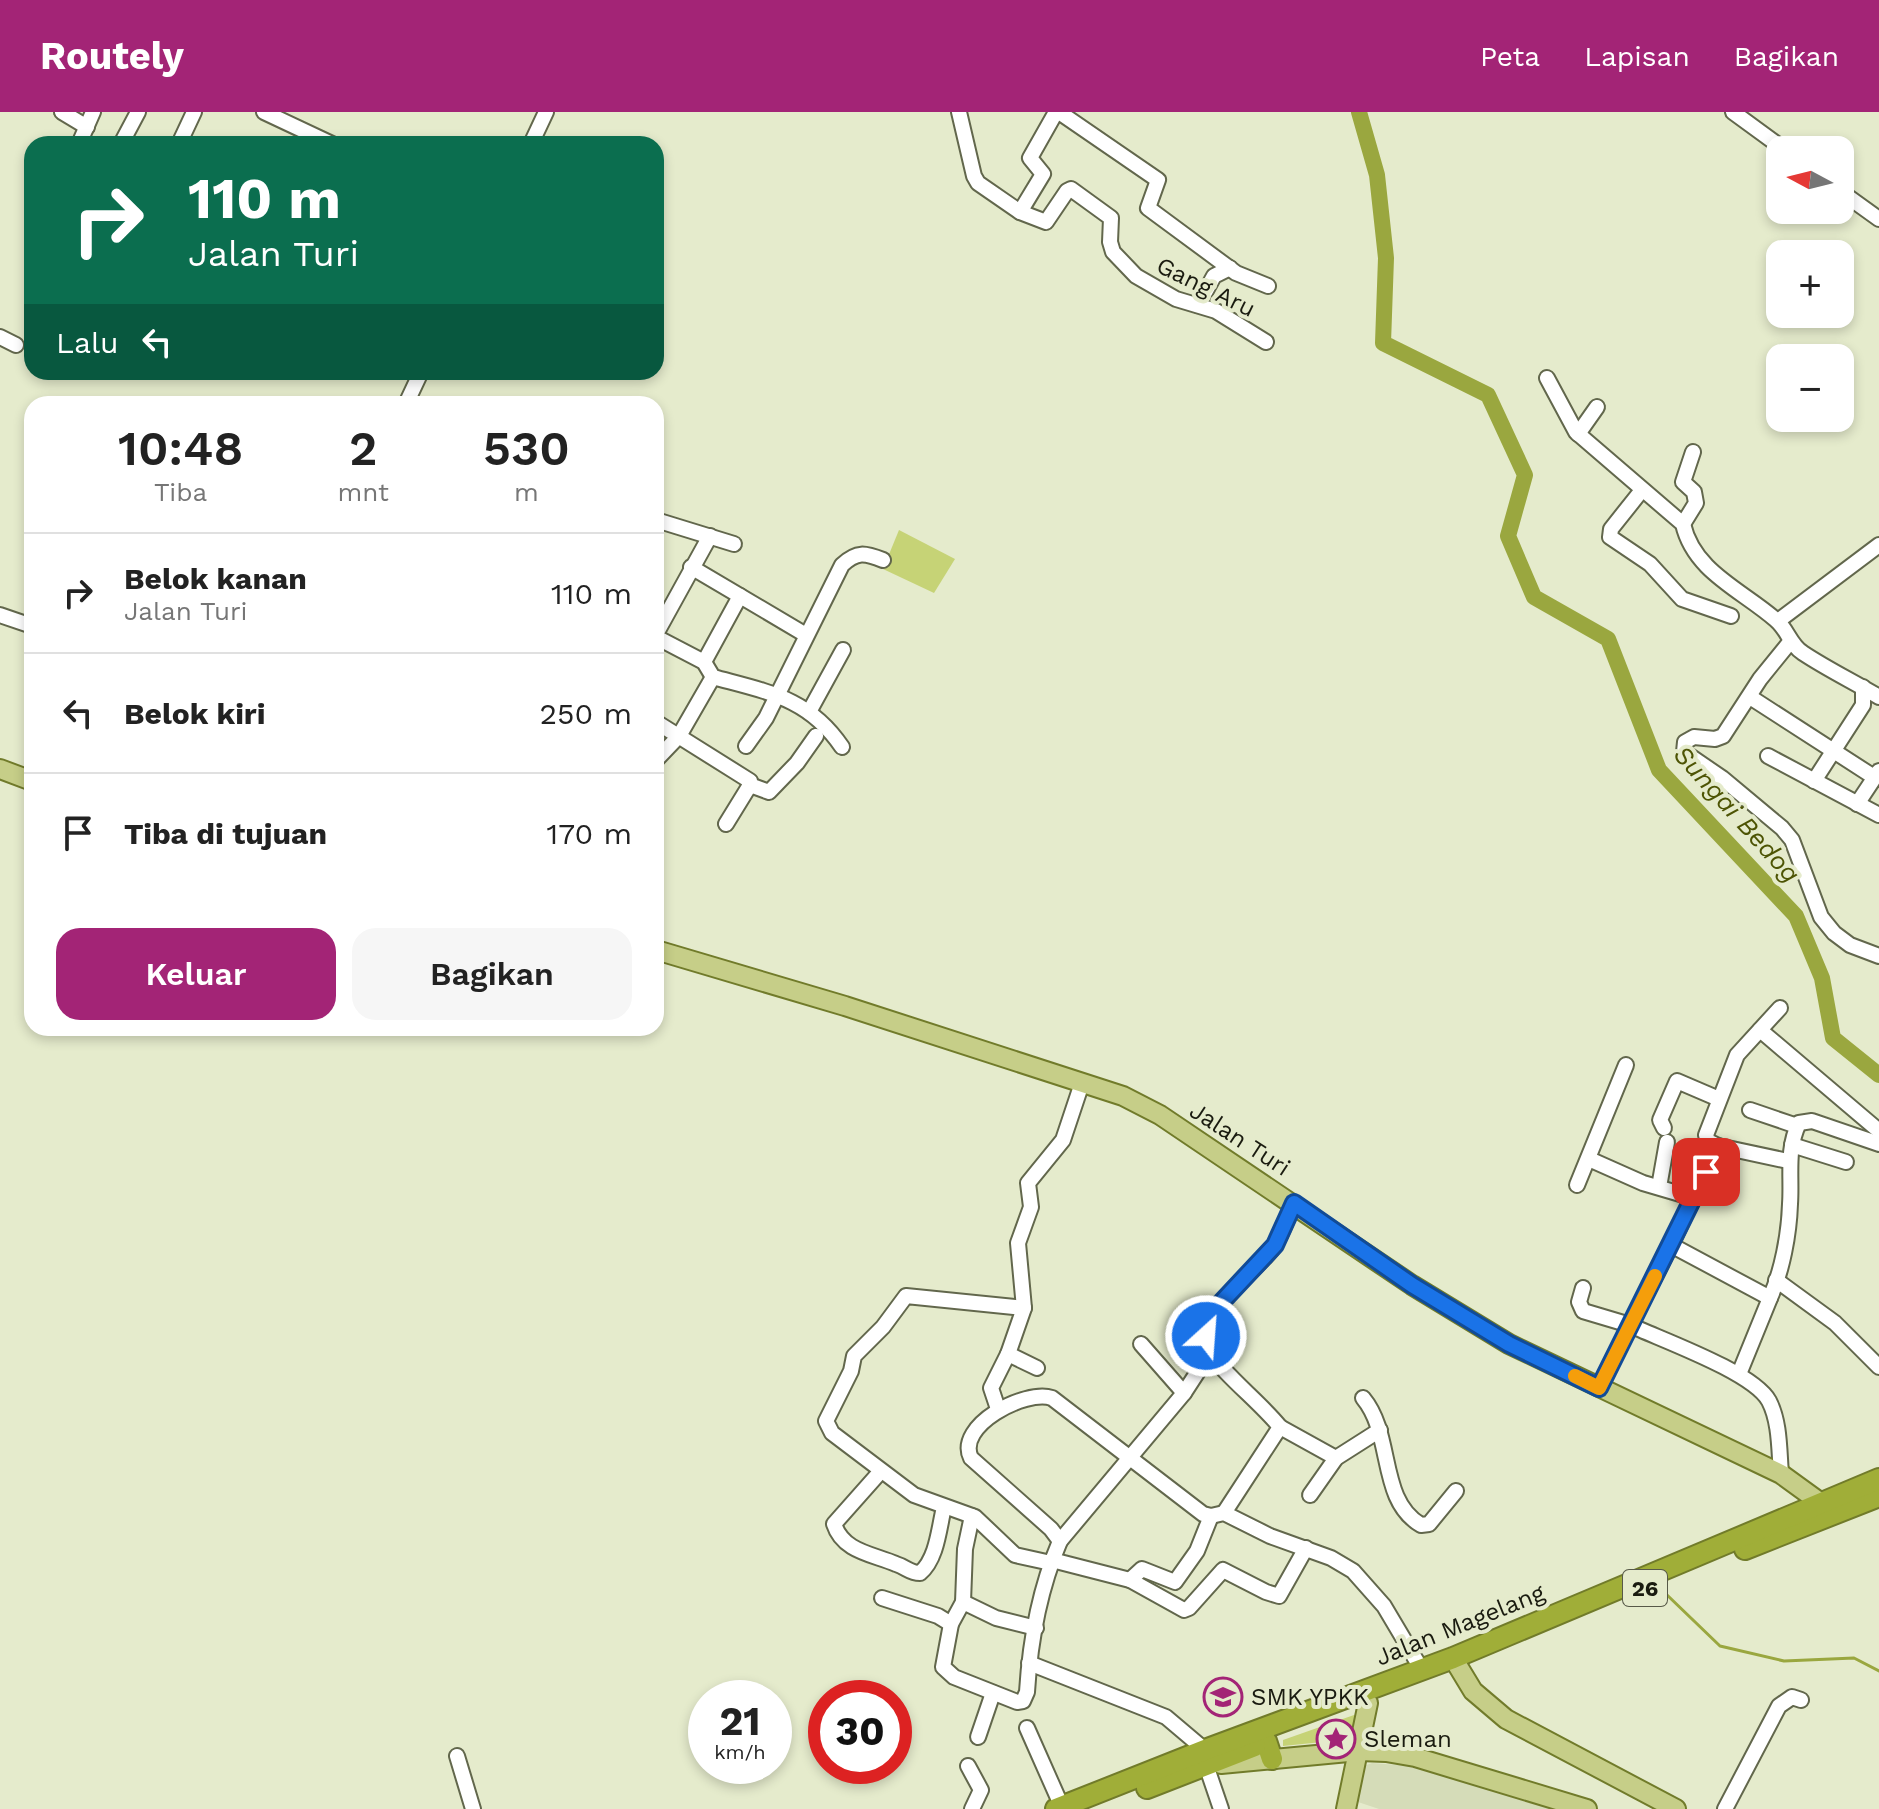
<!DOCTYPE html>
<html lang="id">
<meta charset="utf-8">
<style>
:root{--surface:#fff;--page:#f6f6f6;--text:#222;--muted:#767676;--line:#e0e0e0;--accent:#a32476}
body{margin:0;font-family:"Work Sans",sans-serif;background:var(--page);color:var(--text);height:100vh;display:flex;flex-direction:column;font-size:30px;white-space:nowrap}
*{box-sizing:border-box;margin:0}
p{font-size:26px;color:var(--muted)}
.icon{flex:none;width:44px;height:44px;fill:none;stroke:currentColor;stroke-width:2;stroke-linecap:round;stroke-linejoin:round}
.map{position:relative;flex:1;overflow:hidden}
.sheet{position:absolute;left:24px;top:284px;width:640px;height:640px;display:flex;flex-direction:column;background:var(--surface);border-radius:24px;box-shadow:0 4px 12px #0003}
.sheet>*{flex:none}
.banner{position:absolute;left:24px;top:24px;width:640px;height:244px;border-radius:24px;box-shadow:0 4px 12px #0003;background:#0b6e4f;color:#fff;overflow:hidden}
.needle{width:52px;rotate:277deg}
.fabs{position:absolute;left:1766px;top:24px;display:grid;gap:16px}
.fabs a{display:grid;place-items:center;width:88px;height:88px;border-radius:16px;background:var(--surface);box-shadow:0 4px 12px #0003;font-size:40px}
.speed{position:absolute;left:688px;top:1568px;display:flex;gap:16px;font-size:40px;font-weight:700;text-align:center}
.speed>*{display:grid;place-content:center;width:104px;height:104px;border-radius:50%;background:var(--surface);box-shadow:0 4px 12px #0003;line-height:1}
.speed small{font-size:20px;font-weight:400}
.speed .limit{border:12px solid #d22;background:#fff;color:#111}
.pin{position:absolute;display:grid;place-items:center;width:68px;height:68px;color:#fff;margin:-34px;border-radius:16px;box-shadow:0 4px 12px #0006}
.me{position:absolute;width:88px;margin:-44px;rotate:26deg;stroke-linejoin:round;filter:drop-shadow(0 0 6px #0008)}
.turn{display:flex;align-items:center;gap:28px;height:168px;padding:0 32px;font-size:36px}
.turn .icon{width:104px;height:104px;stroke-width:2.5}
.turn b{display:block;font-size:56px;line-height:68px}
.then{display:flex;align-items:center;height:76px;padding:0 32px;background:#0003;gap:16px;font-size:30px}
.eta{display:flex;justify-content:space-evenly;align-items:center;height:136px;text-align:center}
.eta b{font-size:48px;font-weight:600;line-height:56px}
.button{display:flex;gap:16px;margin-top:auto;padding:16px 32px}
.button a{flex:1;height:92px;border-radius:24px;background:var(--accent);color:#fff;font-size:32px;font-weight:600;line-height:92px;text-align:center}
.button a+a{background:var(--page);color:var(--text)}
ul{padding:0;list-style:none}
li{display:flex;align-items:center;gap:24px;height:120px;padding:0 32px;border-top:2px solid var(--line)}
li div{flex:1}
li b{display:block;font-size:30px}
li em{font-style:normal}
header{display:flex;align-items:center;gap:48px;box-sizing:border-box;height:112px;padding:0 40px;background:var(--accent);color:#fff}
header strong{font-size:38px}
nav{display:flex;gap:44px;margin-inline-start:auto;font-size:28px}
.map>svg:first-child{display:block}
</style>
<header>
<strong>Routely</strong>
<nav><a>Peta</a><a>Lapisan</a><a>Bagikan</a></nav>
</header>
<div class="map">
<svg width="1879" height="1697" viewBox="0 0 1879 1697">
<rect width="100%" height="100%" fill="#e5ebcc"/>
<!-- built -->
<polygon fill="#d5dcb8" points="1372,1651 1425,1655 1557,1697 1379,1697 1352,1688 1361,1655"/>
<!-- green -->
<g fill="#c6d376">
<polygon points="899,418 955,447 934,481 883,457"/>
<polygon points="1354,1603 1356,1604 1352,1627 1283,1634 1283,1628"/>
</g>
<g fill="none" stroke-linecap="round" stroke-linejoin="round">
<!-- stream -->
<polyline stroke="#9aa73f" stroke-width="3" points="1666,1482 1720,1534 1784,1549 1854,1546 1879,1559"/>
<!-- river -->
<polyline stroke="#9aa73f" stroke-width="16" points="1359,0 1377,63 1386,146 1383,231 1488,283 1525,363 1508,424 1534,485 1608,527 1659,658 1796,804 1822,866 1833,926 1879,963"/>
<!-- minor casing -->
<g stroke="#62674c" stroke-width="18">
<g id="minor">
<polyline points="62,0 87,15"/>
<polyline points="264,0 332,32"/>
<polyline points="959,0 974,64 978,71 1020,100"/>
<polyline points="1056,0 1030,46 1043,62 1020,100 1046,110 1067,79 1071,77 1111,106 1110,130 1113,140 1136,164 1176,187 1216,199 1266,230"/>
<polyline points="1059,0 1158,68 1148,96 1236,161 1268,174"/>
<polyline points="1733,0 1785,38"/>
<polyline points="79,32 93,0"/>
<polyline points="121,32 138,0"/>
<polyline points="179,32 194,0"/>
<polyline points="531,32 546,0"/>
<polyline points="1840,79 1879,107"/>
<polyline points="1198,193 1214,164 1230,156"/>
<polyline points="0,225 16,233"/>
<path d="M1547,266L1576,320L1683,412C1694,460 1742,478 1776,508C1788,518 1790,533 1803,541C1827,557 1854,570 1879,585"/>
<polyline points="406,292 421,260"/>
<polyline points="1578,322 1597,295"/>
<polyline points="1642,378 1611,417 1610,425 1650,452 1682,487 1731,504"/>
<polyline points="656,408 734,432"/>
<polyline points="1683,412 1696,391 1694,380 1683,370 1693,340"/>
<polyline points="691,455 806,523"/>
<polyline points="0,503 32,514"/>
<polyline points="1778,509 1879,433"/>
<polyline points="656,522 710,424"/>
<path d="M656,525L704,550L713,565C768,580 809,586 842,635"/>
<polyline points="1790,530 1760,567 1723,624 1715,627 1694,625 1685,630 1684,640 1722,666 1782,716 1792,728 1821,805 1834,821 1850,833 1879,844"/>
<polyline points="704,550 740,484"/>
<polyline points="1750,585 1874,665"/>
<polyline points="809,600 843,538"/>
<polyline points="656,610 750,669 750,673 726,712"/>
<path d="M746,634L766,606L842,453C857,439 865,441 883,448"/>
<polyline points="1768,644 1879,703"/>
<polyline points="656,648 679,624 713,565"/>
<polyline points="1814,669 1863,593 1863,575"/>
<polyline points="750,673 769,680 797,651 816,624"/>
<polyline points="1857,692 1879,659"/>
<polyline points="1780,896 1737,943 1706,1023 1708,1029 1718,1034 1788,1049"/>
<polyline points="1760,918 1879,1019"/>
<polyline points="1750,998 1797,1014"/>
<polyline points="1664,1016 1660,1008 1677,969 1719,987"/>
<polyline points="1792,1033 1846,1050"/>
<polyline points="1589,1047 1643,1071 1694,1086"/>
<polyline points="1577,1073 1626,953"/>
<polyline points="1659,1075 1667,1030"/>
<polyline points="1671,1133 1718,1034"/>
<polyline points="1776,1168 1835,1211 1879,1255"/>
<polyline points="1583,1176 1579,1190 1583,1199 1630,1213 1671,1133 1770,1186 1739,1262"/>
<path d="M1770,1186C1782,1159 1789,1123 1790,1092C1792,1064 1786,1038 1799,1011L1812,1009L1879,1032"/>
<polyline points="1024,1196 906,1184 883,1215 854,1244 851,1259 826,1309 832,1321 914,1383 975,1405 1015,1443 1051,1451"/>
<polyline points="1141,1232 1184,1281"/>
<polyline points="1008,1242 1037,1256"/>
<path d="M1599,1276L1630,1213C1662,1228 1753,1260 1769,1289C1780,1310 1779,1338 1781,1362"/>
<path d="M1363,1286C1394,1323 1378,1388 1421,1413L1429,1412L1456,1379"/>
<polyline points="998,1297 991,1276 1008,1242 1024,1196 1018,1131 1031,1095 1028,1071 1063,1028 1082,971"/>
<polyline points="1280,1315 1336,1346"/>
<path d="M881,1359L834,1412C843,1440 873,1442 896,1452C906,1455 910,1461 920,1461C937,1447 939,1416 944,1395"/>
<polyline points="1310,1383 1336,1346 1380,1318"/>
<path d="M1224,1401L1280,1315C1261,1291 1223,1262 1209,1239C1190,1205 1256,1160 1273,1136C1282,1123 1287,1106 1294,1091"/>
<path d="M972,1404L965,1437L963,1490L951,1512L943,1555L954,1565L1017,1590L1023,1589L1027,1580C1030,1530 1040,1476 1060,1429L1051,1417L971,1346C955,1314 1025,1277 1052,1286L1203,1402L1211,1404L1224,1401L1270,1424L1331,1446L1353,1459L1384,1494L1422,1558"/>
<polyline points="1060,1429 1184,1281 1210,1241"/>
<polyline points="1052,1448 1130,1468 1142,1457 1175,1470 1197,1439 1211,1404"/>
<polyline points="1130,1468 1184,1498 1189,1496 1223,1458 1266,1480 1279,1484 1306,1436"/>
<polyline points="882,1486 938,1504 951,1512"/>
<polyline points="963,1490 996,1506 1036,1516"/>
<polyline points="1029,1551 1166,1605 1205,1638"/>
<polyline points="1027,1616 1062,1695"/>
<polyline points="978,1625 993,1581"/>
<polyline points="457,1644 473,1697"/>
<polyline points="1206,1653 1221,1697"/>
<polyline points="968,1654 981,1678 972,1697"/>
<polyline points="1725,1697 1779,1594 1792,1585 1801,1588"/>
</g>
</g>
<!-- major casing -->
<g stroke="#717b2a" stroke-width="22">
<g id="major">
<polyline points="0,657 32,669"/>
<polyline points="656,838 845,894 1123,984 1160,1003 1412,1173 1509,1232 1781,1362 1832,1399"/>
<polyline points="1453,1546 1473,1579 1506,1607 1676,1697"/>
<polyline points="1221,1652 1359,1639 1386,1640 1415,1645 1587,1697"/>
<polyline points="1346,1697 1368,1591"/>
</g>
</g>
<!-- highway casing -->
<g stroke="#717b2a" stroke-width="24">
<g id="highway">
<polyline points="1745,1437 1879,1384"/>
<polyline points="1266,1629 1272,1647"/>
<polyline points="1147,1676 1255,1634"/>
<polyline points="1056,1697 1205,1638 1453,1546 1879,1367"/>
</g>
</g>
<!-- minor -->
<use href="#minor" stroke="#fff" stroke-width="14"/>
<!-- major -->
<use href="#major" stroke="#c6ce88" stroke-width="18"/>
<!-- highway -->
<use href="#highway" stroke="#a0ae38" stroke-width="20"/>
</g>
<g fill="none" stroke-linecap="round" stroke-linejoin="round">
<!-- route casing -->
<g stroke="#114b97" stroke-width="20">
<polyline id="route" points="1206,1224 1216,1196 1275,1133 1294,1091 1412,1173 1509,1232 1599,1276 1706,1060"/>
</g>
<!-- route -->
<use href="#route" stroke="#1a73e8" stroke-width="14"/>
<!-- slow -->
<polyline stroke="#f59e0b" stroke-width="14" points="1575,1264 1599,1276 1655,1164"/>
</g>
<!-- icons -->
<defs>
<g id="school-ring" transform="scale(2)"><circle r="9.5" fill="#e5ebcc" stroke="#a32476" stroke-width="1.5"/><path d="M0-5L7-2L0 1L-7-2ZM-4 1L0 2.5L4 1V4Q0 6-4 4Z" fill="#a32476"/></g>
<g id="sight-ring" transform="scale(2)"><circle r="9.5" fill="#e5ebcc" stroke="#a32476" stroke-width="1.5"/><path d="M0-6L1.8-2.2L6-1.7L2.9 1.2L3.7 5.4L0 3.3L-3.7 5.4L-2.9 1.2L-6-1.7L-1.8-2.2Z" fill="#a32476"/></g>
</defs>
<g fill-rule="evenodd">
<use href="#school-ring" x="1223" y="1585"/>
<use href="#sight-ring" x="1336" y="1627"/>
</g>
<g text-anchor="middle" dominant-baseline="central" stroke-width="8" stroke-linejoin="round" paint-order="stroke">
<!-- shield labels -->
<rect fill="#e5ebcc" stroke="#575948" stroke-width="2" x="1623" y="1458" width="44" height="36" rx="6"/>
<g font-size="22" font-weight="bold" fill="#1a1b10">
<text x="1645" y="1476">26</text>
</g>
<!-- street labels -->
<g font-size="24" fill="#1a1b10" stroke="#e5ebcc">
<text transform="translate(1206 175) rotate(26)">Gang Aru</text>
<text transform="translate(1240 1027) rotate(33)">Jalan Turi</text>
<text transform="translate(1460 1513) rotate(-22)">Jalan Magelang</text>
</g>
<!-- poi labels -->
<g font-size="24" fill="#1a1b10" stroke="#e5ebcc" text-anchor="start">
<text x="1251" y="1585">SMK YPKK</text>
<text x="1364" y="1627">Sleman</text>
</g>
<!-- water labels -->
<g font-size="26" font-style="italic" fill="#4d5404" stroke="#e5ebcc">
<text transform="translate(1737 702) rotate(48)">Sungai Bedog</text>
</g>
</g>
</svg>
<div class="fabs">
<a><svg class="needle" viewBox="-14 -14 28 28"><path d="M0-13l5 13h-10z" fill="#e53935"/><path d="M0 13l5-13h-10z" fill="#767676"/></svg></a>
<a>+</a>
<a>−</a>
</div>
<div class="speed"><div>21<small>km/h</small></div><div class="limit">30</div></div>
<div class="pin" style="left:1706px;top:1060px;background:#d93025"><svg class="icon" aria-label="arrive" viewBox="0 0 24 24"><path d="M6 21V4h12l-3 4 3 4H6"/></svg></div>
<svg class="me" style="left:1206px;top:1224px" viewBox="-20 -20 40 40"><circle r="17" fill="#1a73e8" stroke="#fff" stroke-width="3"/><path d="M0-11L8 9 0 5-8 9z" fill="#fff"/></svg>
<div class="banner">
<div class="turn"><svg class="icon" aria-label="right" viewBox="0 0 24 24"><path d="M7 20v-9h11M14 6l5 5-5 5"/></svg><div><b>110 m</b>Jalan Turi</div></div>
<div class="then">Lalu<svg class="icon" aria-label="left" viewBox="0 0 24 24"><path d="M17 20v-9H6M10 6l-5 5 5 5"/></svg></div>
</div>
<section class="sheet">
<div class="eta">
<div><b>10:48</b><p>Tiba</p></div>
<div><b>2</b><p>mnt</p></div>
<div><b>530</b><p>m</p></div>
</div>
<ul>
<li><svg class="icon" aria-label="right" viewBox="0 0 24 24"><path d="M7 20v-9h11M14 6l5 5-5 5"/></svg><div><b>Belok kanan</b><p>Jalan Turi</p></div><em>110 m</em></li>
<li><svg class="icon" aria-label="left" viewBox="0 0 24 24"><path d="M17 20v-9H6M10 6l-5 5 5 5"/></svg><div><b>Belok kiri</b></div><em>250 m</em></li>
<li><svg class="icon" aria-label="arrive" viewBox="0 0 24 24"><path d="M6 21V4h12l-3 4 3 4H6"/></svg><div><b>Tiba di tujuan</b></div><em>170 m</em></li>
</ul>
<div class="button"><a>Keluar</a><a>Bagikan</a></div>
</section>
</div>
